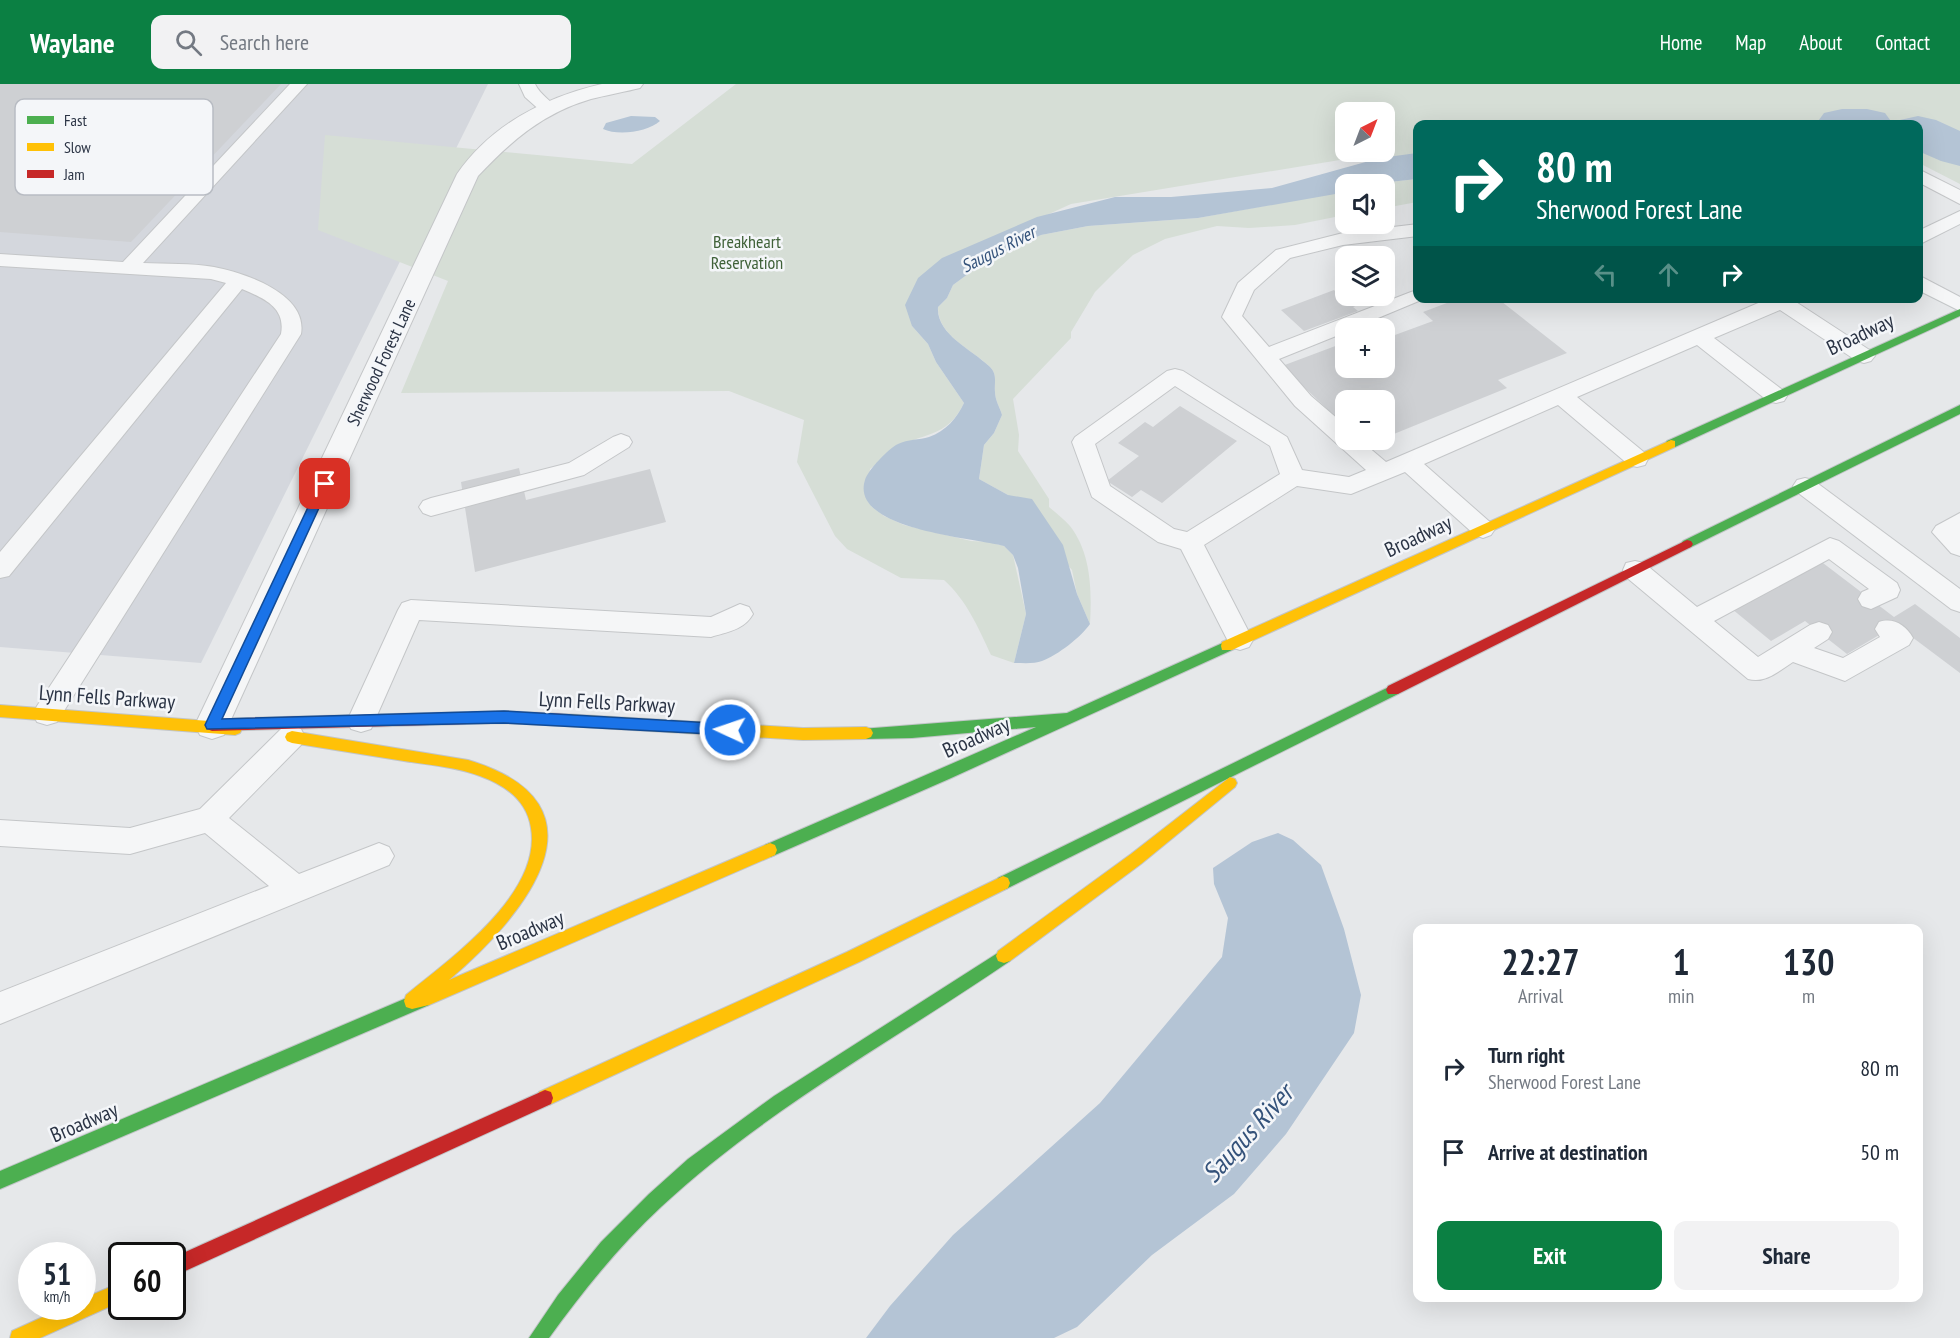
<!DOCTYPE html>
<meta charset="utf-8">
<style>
:root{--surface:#fff;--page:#f2f2f3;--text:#1f2937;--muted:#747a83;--accent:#0b8043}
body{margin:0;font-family:"PT Sans Narrow",sans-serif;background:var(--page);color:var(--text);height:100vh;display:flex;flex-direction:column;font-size:22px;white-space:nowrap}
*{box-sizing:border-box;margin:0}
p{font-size:20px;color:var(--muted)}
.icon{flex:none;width:33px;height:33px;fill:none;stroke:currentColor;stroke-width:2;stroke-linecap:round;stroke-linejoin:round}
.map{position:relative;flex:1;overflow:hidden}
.details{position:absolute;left:1413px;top:840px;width:510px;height:378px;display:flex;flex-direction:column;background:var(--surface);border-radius:12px;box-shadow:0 6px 24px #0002}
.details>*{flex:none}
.banner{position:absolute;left:1413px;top:36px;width:510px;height:183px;border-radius:12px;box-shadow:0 6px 24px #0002;background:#00695c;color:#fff;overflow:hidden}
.needle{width:39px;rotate:42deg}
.tools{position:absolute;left:1335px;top:18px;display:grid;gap:12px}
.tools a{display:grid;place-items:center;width:60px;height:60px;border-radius:12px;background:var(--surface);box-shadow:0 6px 24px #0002;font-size:30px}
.speed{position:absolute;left:18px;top:1158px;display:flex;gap:12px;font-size:30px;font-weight:700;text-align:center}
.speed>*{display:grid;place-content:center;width:78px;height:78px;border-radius:50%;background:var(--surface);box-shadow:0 6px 24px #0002;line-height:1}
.speed small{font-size:15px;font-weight:400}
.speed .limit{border:3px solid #111;border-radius:9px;background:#fff;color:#111}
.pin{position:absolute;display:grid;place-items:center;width:51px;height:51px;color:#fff;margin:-26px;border-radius:12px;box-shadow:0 3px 9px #0006}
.me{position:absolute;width:66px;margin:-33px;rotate:273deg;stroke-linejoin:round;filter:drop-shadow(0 0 4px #0008)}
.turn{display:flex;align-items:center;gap:21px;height:126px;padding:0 24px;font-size:27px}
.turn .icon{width:78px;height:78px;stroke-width:2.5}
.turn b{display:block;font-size:42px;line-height:51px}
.lanes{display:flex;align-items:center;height:57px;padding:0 24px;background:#0003;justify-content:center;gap:30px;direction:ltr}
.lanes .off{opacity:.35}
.eta{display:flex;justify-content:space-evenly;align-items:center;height:102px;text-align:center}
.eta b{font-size:36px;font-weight:800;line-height:42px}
.button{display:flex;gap:12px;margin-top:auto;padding:12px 24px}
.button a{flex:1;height:69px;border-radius:12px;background:var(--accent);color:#fff;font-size:24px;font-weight:800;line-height:69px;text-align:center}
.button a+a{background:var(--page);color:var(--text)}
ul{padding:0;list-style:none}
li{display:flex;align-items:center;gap:18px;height:84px;padding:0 24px}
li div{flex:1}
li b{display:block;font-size:22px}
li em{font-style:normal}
header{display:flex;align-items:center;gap:36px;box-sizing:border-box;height:84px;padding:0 30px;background:var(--accent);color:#fff}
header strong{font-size:28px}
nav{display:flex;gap:33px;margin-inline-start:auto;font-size:21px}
.search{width:420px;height:54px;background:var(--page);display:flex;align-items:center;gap:15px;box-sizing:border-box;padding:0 21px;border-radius:12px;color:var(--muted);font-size:22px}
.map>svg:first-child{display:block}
</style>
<header>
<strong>Waylane</strong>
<div class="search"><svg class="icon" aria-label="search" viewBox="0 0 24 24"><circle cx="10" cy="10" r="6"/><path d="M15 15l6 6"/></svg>Search here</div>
<nav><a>Home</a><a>Map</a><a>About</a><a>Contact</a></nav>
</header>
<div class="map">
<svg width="1960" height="1254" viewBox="0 0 1960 1254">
<rect width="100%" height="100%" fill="#e6e8ea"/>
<!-- built -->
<polygon fill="#d4d7dd" points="0,0 488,0 201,579 0,563"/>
<!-- green -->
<g fill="#d6ded6" fill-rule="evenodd">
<path d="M736,0H1960V100L1919,79L1918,40H1418L1417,74L1358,73L1071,120L963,169L912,242L928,260L936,278L964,319C947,355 922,348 891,366C884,370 878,379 870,385L867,416L872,423L884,432L904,441L971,457L989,458L1004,462L1013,471L1026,530L1014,579L991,571C978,543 967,517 944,496L901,494L847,465L835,452L797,378L804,336L729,307L401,309L448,197L318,146L325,51L632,80ZM1346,28H1384V68H1346Z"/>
<polygon points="1417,95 1417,118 1385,124 1384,100 1371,100"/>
<path d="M1345,107V131L1295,141L1249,144L1217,142L1165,155L1133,171L1115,188L1095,208L1071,248V254L1013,315L1019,351L1018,367L1049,415V423C1056,429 1064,435 1070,442C1091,469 1092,506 1090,540L1077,510L1072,486L1008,411L979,395L984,361L994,349L1002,331C1000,324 995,316 995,308C994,298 998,290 989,282C971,265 937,251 938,223L947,214L953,201L968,190L996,172L1041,151L1088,142L1198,134Z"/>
</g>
<!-- water -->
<g fill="#b4c4d5">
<path d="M631,32L655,33L660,37C648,48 618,52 603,45L606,39Z"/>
<path d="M1417,69V95L1371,100H1346L1345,107L1341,109L1198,134L1088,142L1041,151L996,172L968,190L953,201L947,214L938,223C936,250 971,265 989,282C998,290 994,298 995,308C995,316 1000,324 1002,331L994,349L984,361L979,395L1008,411L1032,415L1063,461L1077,510L1090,540C1081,553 1058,571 1042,577C1035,580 1023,579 1014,579L1026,530L1018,484L1013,471L1004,462C976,454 849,446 865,396C868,386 888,365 898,360C908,355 919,356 929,353C946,347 957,334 964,319L936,278L928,260L912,242L905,221L918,194L942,174L1037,133L1115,113H1171L1272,104L1380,74Z"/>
<polygon points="1278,749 1293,756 1321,781 1344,845 1361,911 1354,949 1286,1050 1234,1110 1152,1171 1077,1243 1054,1254 866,1254 890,1222 953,1151 1100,1019 1222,873 1228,834 1214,800 1213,784 1252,758"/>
</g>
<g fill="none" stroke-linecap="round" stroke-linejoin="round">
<!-- river -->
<g fill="#b4c4d5" fill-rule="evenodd">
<polygon points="1842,25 1867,25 1885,29 1893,40 1816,40 1824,29"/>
<polygon points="1918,32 1936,36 1960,47 1960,82 1941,77 1918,67 1918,40 1897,40 1900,36"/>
</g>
</g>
<!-- building -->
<g fill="#ced0d3">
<polygon points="0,0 281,0 131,158 0,148"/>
<polygon points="1334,206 1337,209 1346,206 1346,212 1357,212 1365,218 1353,223 1358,227 1304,247 1281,226"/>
<polygon points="1460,214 1497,214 1567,269 1498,296 1507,304 1384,354 1384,316 1346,316 1346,343 1282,282 1346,258 1346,284 1384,284 1384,255 1433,237 1423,228"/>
<polygon points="1180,322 1237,357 1162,419 1141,406 1132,413 1107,397 1139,372 1118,359 1145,338 1153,343"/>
<polygon points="519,384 526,416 650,385 666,438 475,488 461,398"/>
<polygon points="1819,476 1894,533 1915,520 1960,554 1960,589 1896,541 1847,570 1805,537 1771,557 1732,525"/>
</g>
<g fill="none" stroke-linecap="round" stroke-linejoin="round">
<!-- lane casing -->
<g stroke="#c4c6c8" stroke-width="2">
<g id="lane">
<path d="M290,0H307L143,179C166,180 191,179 214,183C245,189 308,210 301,250L57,638L47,641L37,638L33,630L37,622L281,250C286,223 263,214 242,205L9,492L0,494V468L226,199L211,195L0,182V170L123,178Z"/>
<path d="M519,0H535C540,11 551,16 557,25L555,29H543L525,13Z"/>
<polygon points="1918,85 1960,106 1960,120 1918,98"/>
<polygon points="1960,127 1960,140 1918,161 1918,147"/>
<path d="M1418,140V152L1343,161L1290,174L1254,206L1242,232L1269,263L1411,208L1418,206V214H1426L1354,244H1346V248L1279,275L1311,312L1346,342V356H1360L1386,378L1770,214H1799L1796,218L1871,267L1875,272L1871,277L1864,279L1857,277L1780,226L1714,254L1784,307L1787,312L1784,317L1776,319L1768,317L1697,261L1577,313L1645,369L1648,375L1645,381L1637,383L1629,381L1558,321L1424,380L1491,439L1495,445L1491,451L1483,454L1475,451L1405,388L1351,410L1297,402L1204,461L1253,556L1249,563L1240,566L1231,563L1181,465L1158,458L1092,413L1072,358L1075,353L1167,287L1175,285L1183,287L1287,353L1302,386L1349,393L1366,386L1295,322L1222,233L1238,199L1276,166L1343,149ZM1175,302L1270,362L1280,390L1187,448L1174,445L1110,402L1095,360Z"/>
<polygon points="1918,191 1960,213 1960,227 1918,206"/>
<polygon points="621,350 629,353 632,358 629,363 584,391 431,432 423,429 419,423 423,417 431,414 569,379 613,353"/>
<polygon points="1805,394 1813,396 1960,505 1960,528 1951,525 1797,408 1793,402 1797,396"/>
<polygon points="1960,429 1960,472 1951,469 1932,448 1936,442"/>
<path d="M1830,454L1839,457L1897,499L1900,506L1897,513L1871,525L1862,522L1858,515L1862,508L1869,505L1829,475L1714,537L1758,573L1810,541L1819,538L1828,541L1832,548L1828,555L1814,564L1843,574L1880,553L1875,545L1879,538C1893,533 1906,541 1913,554L1909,561L1845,597L1793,578C1779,587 1765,600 1748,595L1626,493L1623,486L1626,479L1635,477L1644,479L1697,523Z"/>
<path d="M411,516L711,533L740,520L749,523L753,530C744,546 727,548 711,553L419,536L371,645L361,648L351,645L347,637L398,526L402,519Z"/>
<polygon points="291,641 301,645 305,653 301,661 229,734 299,790 379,759 389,763 394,772 389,781 0,940 0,908 269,802 205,749 130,770 0,762 0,736 130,744 200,725 281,645"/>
</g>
</g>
<!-- street casing -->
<g stroke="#c4c6c8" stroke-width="2">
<path id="street" d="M602,0H643L640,4C624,8 607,11 591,15C543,29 511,57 478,92L224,651L212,655L200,651L195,641L457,90C491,41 545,13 602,0Z"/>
</g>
<!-- fast casing -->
<g stroke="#c2c5c8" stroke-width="2">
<g id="fast">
<polygon points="1960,225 1960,232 1675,363 1667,363 1665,360 1667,357"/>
<polygon points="1960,321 1960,330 1691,463 1687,464 1681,460 1683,457"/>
<polygon points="1227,557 1232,558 1233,562 1232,566 949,695 775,771 770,773 765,771 763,766 765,761 1036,643 912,654 866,655 861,653 859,649 861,645 1067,629"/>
<polygon points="1393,601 1398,602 1400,606 1398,610 1008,804 1003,806 998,804 996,799 998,794"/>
<path d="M1004,865L1010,867L1012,872L1010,877C893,957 765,1026 661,1123C619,1162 583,1207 549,1254H529L558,1211L601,1158L649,1110L688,1075L774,1012Z"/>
<polygon points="423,907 429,909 431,915 429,921 0,1105 0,1087"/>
</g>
</g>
<!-- slow casing -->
<g stroke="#c2c5c8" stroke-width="2">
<g id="slow">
<polygon points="1671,356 1675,357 1675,363 1232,566 1222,566 1221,562 1222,558"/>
<polygon points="0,621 235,639 240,641 242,645 240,649 235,651 0,633"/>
<polygon points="564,630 803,644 866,643 871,645 873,649 871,653 866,655 803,656 564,642 559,640 557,636 559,632"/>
<path d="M292,647L468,676C618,721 523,833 449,896L765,761L770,759L775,761L777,766L775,771L429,921L412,925L406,923L404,917L406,911C451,874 542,810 531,744C527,716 505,701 480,692C456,683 429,681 404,677C367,671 329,665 292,659L287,657L285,653L287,649Z"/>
<polygon points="1230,693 1235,695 1237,699 1235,703 1141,780 1010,877 1004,879 998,877 996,872 998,867 1131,770"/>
<polygon points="1003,792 1008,794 1010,799 1008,804 859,878 551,1020 545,1022 539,1020 537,1014 539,1008 847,868"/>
<polygon points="122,1198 122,1217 40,1254 10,1254 12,1247 67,1222 82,1222 82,1215"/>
</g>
</g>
<!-- jam casing -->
<g stroke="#c2c5c8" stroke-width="2">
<g id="jam">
<polygon points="1687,456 1691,457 1693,460 1691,463 1398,610 1388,610 1386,606 1388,602"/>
<polygon points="504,627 564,630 569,632 571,636 569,640 564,642 504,639 212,647 207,645 205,641 207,637 212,635"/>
<polygon points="545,1006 551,1008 553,1014 551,1020 172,1193 172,1174"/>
</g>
</g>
<!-- lane -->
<use href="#lane" fill="#f5f6f7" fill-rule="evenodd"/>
<!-- street -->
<use href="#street" fill="#f5f6f7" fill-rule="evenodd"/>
<!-- fast -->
<use href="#fast" fill="#4caf50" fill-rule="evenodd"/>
<!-- slow -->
<use href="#slow" fill="#ffc107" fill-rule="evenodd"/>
<!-- jam -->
<use href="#jam" fill="#c62828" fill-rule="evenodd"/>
</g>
<!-- route -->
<polygon fill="#1a73e8" stroke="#114b97" stroke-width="1.5" points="325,395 330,400 222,635 504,627 730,640 735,642 737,646 735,650 730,651 504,639 207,645 205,641 319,400"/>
<g text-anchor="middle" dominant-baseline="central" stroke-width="5" stroke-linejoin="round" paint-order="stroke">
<!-- far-park labels -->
<g font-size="18" fill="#3f6138" stroke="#f4f6f9">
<text x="747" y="157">Breakheart<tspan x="747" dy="21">Reservation</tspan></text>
</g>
<!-- far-water labels -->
<g font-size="18" font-style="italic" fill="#34527a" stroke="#f4f6f9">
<text transform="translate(998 165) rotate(-27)">Saugus River</text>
</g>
<!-- far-street labels -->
<g font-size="18" fill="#2b3445" stroke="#f4f6f9">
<text transform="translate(381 278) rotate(-65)">Sherwood Forest Lane</text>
</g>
<!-- street labels -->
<g font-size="21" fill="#2b3445" stroke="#f4f6f9">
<text transform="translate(1860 250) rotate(-25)">Broadway</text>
<text transform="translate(1418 452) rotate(-25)">Broadway</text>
<text transform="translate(107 613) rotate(4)">Lynn Fells Parkway</text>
<text transform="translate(607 618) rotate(3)">Lynn Fells Parkway</text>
<text transform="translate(976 653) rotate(-24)">Broadway</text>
<text transform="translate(530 846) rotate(-23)">Broadway</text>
<text transform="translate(84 1038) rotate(-23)">Broadway</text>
</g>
<!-- near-water labels -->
<g font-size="27" font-style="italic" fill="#34527a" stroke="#f4f6f9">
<text transform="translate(1247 1049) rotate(-48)">Saugus River</text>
</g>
</g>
<!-- legend -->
<rect x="15" y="15" width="198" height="96" rx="9" fill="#f4f6f9" stroke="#b8bcc3" stroke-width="1.5"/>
<rect x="27" y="32" width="27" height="8" fill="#4caf50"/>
<rect x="27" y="59" width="27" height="8" fill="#ffc107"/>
<rect x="27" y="86" width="27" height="8" fill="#c62828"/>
<g font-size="16" fill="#2b3445">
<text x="64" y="42">Fast</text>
<text x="64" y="69">Slow</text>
<text x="64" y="96">Jam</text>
</g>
</svg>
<div class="tools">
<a><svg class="needle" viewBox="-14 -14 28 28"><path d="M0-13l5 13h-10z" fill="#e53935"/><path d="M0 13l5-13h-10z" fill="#747a83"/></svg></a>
<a><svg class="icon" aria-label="sound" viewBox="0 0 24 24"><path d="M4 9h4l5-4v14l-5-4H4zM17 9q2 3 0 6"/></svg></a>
<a><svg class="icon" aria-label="layers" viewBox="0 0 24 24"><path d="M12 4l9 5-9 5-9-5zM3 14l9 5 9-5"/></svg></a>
<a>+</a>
<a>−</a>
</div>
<div class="speed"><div>51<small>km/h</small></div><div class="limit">60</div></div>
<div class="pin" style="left:325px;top:400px;background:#d93025"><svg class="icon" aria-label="arrive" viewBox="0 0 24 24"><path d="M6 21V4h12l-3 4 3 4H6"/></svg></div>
<svg class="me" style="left:730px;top:646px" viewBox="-20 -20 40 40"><circle r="17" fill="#1a73e8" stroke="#fff" stroke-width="3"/><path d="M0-11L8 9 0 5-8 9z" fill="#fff"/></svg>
<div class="banner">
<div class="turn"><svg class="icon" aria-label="right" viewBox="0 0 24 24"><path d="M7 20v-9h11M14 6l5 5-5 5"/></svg><div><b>80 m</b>Sherwood Forest Lane</div></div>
<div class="lanes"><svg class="icon off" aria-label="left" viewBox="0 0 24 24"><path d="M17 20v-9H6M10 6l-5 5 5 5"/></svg><svg class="icon off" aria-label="ahead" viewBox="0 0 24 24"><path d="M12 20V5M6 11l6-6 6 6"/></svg><svg class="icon" aria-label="right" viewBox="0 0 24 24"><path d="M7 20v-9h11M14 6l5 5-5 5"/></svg></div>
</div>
<section class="details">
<div class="eta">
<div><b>22:27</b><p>Arrival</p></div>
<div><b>1</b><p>min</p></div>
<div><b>130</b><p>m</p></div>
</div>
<ul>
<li><svg class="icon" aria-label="right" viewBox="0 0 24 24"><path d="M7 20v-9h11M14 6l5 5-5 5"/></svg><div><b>Turn right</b><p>Sherwood Forest Lane</p></div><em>80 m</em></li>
<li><svg class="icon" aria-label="arrive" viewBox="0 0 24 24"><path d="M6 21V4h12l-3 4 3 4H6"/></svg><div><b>Arrive at destination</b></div><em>50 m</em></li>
</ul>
<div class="button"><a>Exit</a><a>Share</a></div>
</section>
</div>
